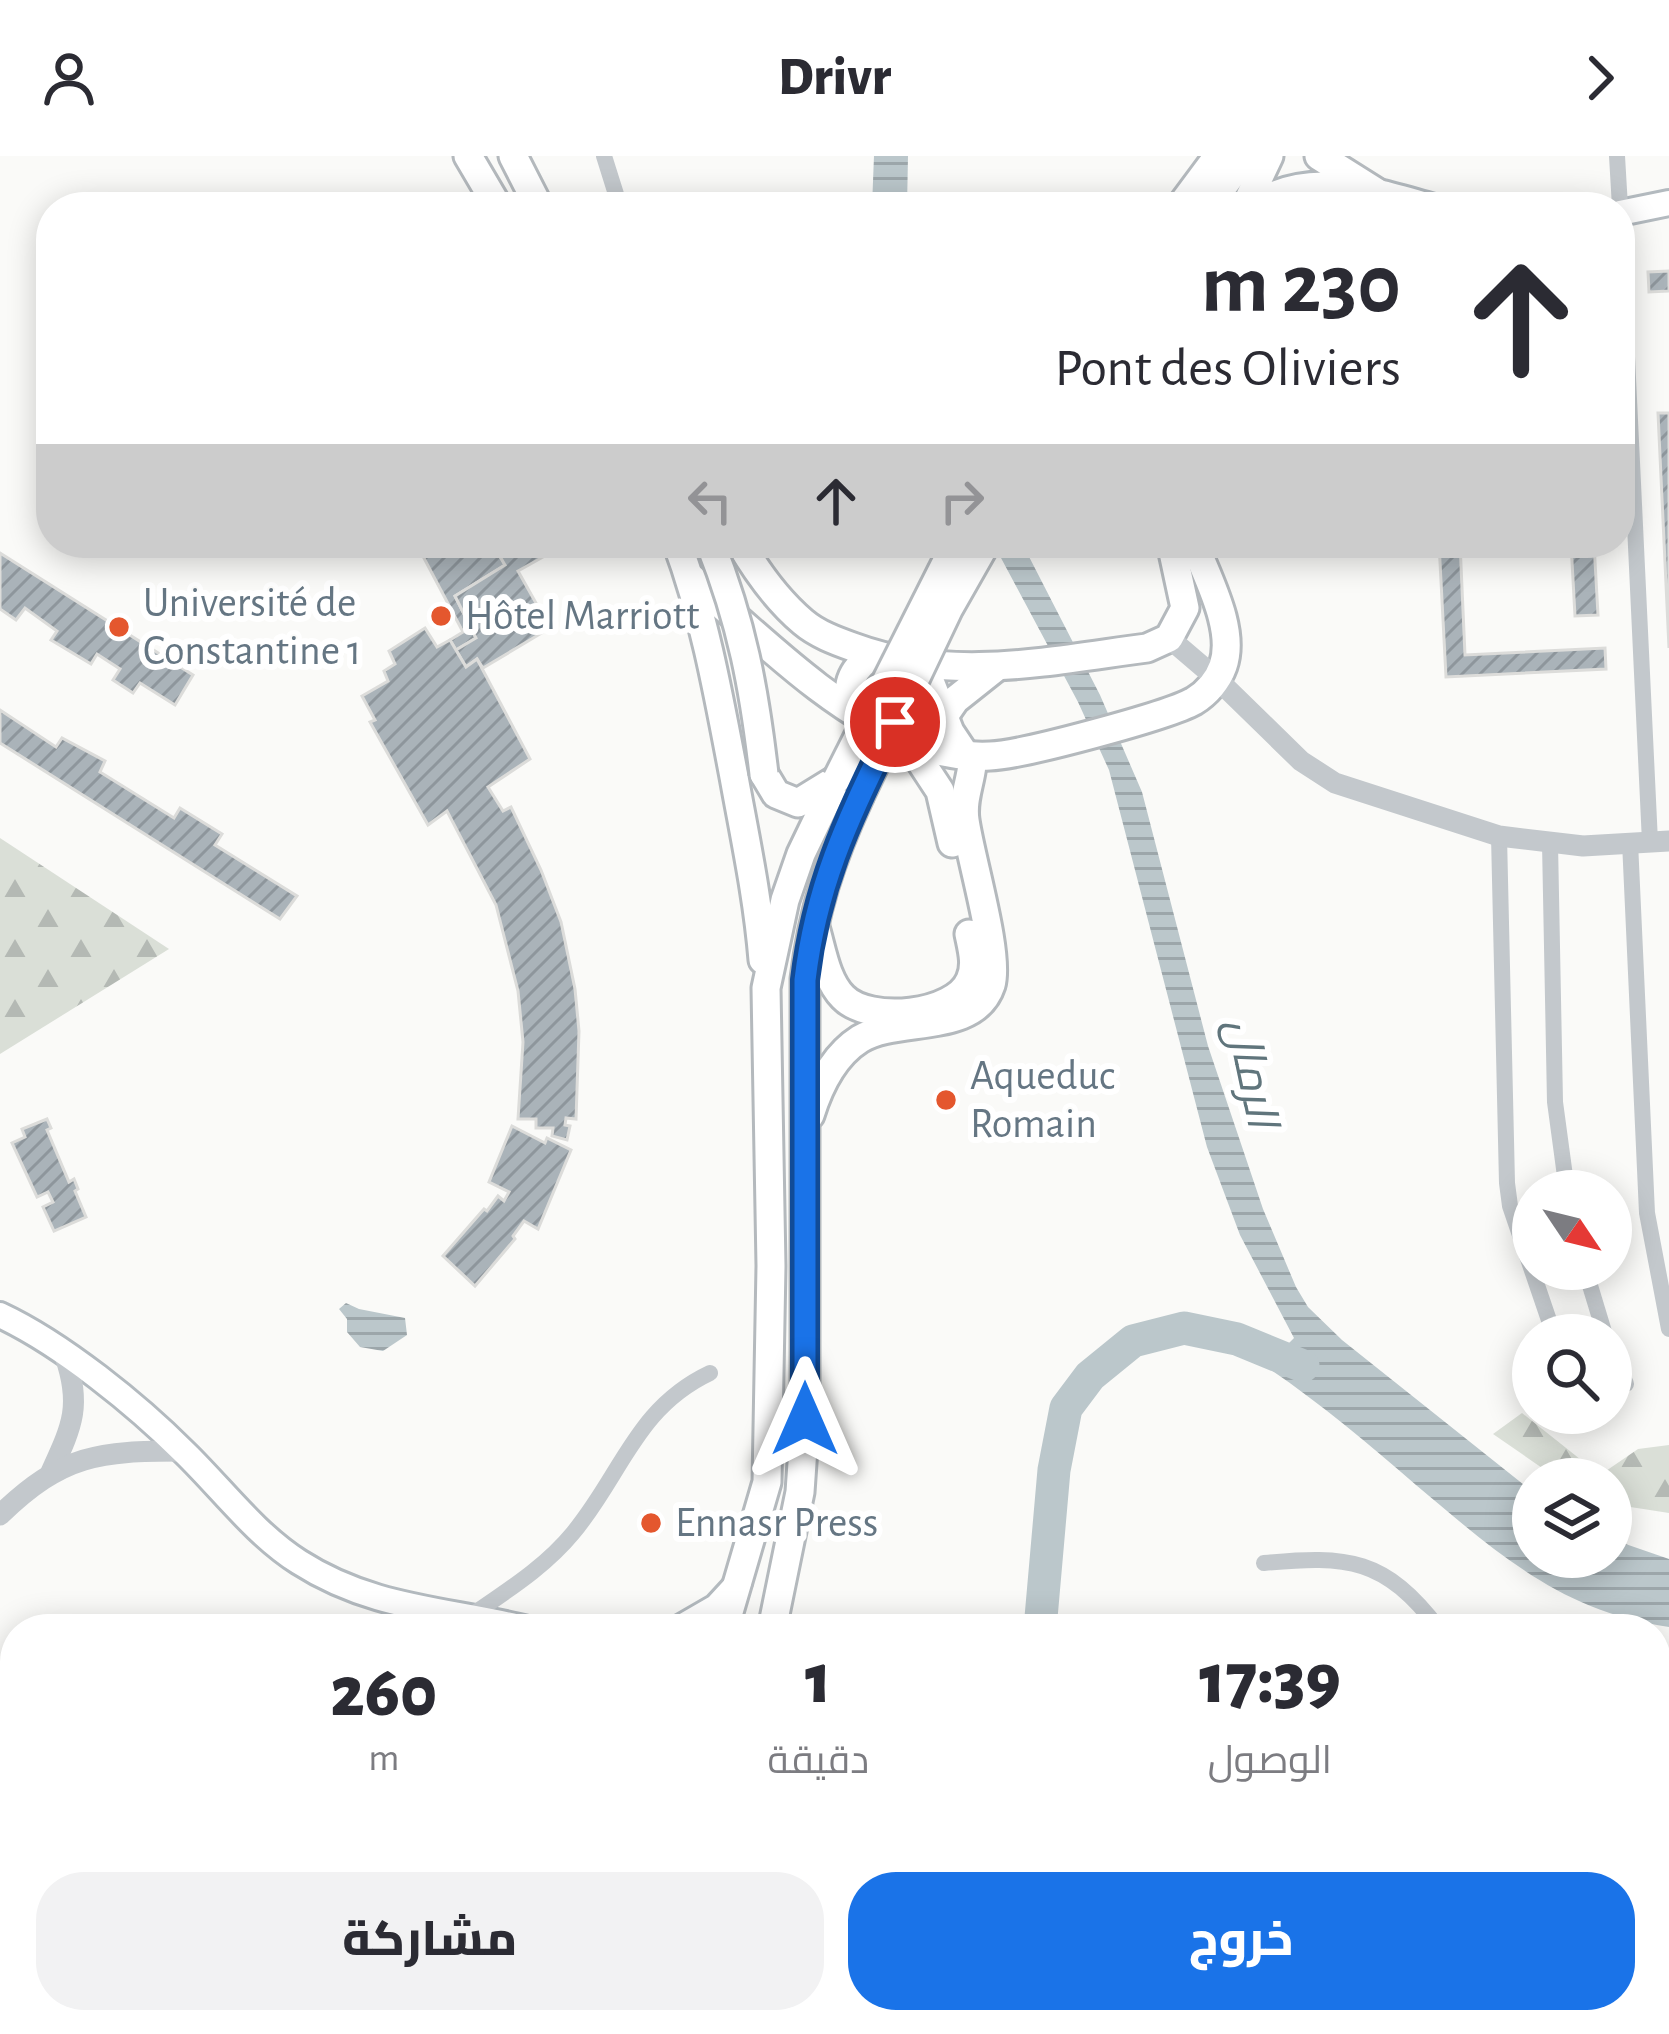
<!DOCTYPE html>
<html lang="ar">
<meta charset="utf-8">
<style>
:root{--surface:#fff;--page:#f2f2f3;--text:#2b2b33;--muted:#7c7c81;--accent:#1a73e8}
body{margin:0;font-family:"Alegreya Sans",Cairo,sans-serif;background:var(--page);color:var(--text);direction:rtl;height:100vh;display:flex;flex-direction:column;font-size:45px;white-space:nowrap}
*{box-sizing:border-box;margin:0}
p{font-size:39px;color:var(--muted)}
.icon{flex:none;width:66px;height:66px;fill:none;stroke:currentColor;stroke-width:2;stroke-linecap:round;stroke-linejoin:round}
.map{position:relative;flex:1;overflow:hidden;direction:ltr}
.panel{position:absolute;left:0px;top:1458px;width:1671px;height:420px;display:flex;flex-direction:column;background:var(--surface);border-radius:48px 48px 0 0;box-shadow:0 6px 30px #0003;direction:rtl}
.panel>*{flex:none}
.banner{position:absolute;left:36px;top:36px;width:1599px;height:366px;border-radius:48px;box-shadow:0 6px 30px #0003;direction:rtl;background:#fff;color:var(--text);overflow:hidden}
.needle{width:78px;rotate:125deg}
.controls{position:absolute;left:1512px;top:1014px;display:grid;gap:24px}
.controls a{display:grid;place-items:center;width:120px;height:120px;border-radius:50%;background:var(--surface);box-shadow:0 6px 30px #0003;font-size:60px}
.pin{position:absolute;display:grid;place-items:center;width:102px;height:102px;color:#fff;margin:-51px;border:6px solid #fff;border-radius:50%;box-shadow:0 3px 12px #0007}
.me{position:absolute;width:132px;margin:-66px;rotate:0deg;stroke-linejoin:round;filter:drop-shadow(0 0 9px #0008)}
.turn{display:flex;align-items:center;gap:42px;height:252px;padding:0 36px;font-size:54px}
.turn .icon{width:156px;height:156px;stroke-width:2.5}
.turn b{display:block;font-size:84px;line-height:102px}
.lanes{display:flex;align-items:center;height:114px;padding:0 36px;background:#0003;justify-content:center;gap:60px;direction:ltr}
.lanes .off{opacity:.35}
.eta{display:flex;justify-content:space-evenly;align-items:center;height:204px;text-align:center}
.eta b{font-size:72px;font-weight:800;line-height:84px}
.action{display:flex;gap:24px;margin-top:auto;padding:24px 36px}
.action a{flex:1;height:138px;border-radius:48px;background:var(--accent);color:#fff;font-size:48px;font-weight:800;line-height:138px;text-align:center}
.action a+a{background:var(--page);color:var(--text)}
header{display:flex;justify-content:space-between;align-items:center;height:156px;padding:0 36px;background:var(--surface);font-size:54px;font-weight:800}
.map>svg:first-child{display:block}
</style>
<header><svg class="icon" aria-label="forward" viewBox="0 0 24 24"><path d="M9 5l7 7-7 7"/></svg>Drivr<svg class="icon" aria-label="person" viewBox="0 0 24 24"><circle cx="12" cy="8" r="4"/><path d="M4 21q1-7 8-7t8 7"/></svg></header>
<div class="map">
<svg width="1669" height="1878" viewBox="0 0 1669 1878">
<defs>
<pattern id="forest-firs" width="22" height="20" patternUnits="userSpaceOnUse" patternTransform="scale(3)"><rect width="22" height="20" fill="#dadfd7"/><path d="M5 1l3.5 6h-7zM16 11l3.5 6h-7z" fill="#b4b9b4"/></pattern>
<pattern id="water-rules" width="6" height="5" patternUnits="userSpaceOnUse" patternTransform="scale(3)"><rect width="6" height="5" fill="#bbc7cb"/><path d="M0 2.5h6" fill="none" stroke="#9ca6aa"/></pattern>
<pattern id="building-hatch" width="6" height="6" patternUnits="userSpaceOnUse" patternTransform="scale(3)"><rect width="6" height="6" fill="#aab3b9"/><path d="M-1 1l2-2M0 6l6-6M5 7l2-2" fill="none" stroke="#8e969c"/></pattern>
</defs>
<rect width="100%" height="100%" fill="#fafaf8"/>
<!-- forest -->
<g fill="url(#forest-firs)">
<polygon points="0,682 169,793 0,898"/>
<polygon points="1522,1257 1600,1319 1638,1293 1669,1289 1669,1357 1611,1348 1611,1323 1558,1323 1493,1278"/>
</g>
<!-- water -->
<g fill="url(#water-rules)">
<polygon points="874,0 908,0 907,51 872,51"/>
<path d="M993,387H1022L1100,539L1142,636L1208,890L1263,1053L1296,1131L1308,1151L1342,1184L1533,1336V1401H1611V1383L1669,1403V1471C1561,1456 1496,1396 1416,1329C1365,1285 1313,1241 1256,1204L1268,1184L1284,1192L1294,1182L1240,1079L1207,991L1109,614L1078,546Z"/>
<polygon points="346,1147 359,1153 405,1162 407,1179 383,1195 360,1191 347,1176 347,1163 339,1153"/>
</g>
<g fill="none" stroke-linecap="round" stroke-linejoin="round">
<!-- river -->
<g stroke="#bbc7cb" stroke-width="33">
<polyline points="1040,1473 1054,1314 1066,1252 1090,1220 1133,1185 1184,1172 1237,1183 1303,1210"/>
<polyline points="0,1738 15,1747"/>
<polyline points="128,1863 138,1878"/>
<polyline points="1006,1878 1008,1863"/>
</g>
</g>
<!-- building -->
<g fill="url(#building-hatch)" stroke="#dcdcda" stroke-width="3">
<polygon points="1669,115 1669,135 1649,136 1648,116"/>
<polygon points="1658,257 1669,257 1669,492"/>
<polygon points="416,387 514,387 498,397 505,409 455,440 476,482 456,494 450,484 463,476"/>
<polygon points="514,387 556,387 559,392 518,415 550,472 483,512 477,503 466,511 456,494 476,482 455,440 505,409 498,397"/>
<polygon points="1439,387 1460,387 1465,499 1605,492 1606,513 1446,521"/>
<polygon points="1571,387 1594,387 1598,459 1575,460"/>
<polygon points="0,397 193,519 175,549 140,527 133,537 113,524 120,513 97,498 91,508 51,484 57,475 25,452 16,464 0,453"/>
<polygon points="425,472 437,491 450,484 466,511 477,503 530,603 488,631 503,655 511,651 541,714 561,766 575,833 579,875 576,963 566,962 565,969 570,970 567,984 552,980 553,972 536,972 536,963 518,963 523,886 518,835 496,749 447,655 428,669 370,566 375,564 362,540 388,525 384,515 395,508 389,495"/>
<polygon points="0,554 56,591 62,582 105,605 100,616 174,662 180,652 222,678 215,689 297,740 280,763 0,587"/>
<polygon points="47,963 51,972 47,974 69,1026 74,1023 78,1033 75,1035 86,1061 54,1075 43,1051 53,1046 48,1036 37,1041 12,987 25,981 22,973"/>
<polygon points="512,970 545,987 547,982 571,994 538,1073 524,1065 513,1080 515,1083 475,1130 443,1100 484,1053 487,1055 498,1040 504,1045 509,1036 489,1026"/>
</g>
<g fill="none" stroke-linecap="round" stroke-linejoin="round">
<!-- secondary casing -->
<g stroke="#b3babf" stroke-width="30">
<g id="secondary">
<path d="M1250,51C1308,10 1371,34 1434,51"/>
<polyline points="1620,57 1669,47"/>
<path d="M0,1159C62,1188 137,1249 185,1297C222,1333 255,1378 299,1406C372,1453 446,1453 528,1473"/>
<polyline points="678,1473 716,1451 739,1426"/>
</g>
</g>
<!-- trunk casing -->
<g stroke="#b4b9bd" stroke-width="33">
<g id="trunk">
<polyline points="468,0 498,51"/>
<polyline points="513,0 539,51"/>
<polyline points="1319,0 1376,36"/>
<polyline points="1180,51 1218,0"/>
<polyline points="1207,51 1246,0"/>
<polyline points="1245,51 1269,0"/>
<path d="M677,387C705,462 719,542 734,621C745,682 758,742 763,804"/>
<path d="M740,387C757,416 777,444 803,466C817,478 836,485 853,491C950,527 1048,505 1147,492L1169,482L1185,452L1171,387"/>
<path d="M690,421C757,479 833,557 918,589C941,597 966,601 990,600C1022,599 1167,560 1194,545C1207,537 1218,524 1223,510C1236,473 1207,422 1194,387"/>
<path d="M851,553C845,528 853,510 875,499"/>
<polyline points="764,618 776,638 798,647 837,623"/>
<polyline points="952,687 940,635 921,606 919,596 955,544 994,513"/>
<path d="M815,771C822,794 826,824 843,841C869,868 955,860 970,824C977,809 972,793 969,778"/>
<path d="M810,959C819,930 833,900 860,883C898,860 975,879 991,829C1000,798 970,701 965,664C962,644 970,628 972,609L950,576L924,510"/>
<polyline points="724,1473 767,1326 771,1110 766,832 785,744 801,698 837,623"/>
<path d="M772,1473L800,1336L805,1263V823C813,755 830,704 859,641"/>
<polyline points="561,1878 567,1863"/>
<polyline points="604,1878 611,1863"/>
</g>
</g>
<!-- minor -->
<g stroke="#c3c8cc" stroke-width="16">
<polyline points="604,0 620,51"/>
<polyline points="1617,0 1620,51"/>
<polyline points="1620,53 1650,686"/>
<polyline points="1499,680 1507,1027 1510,1050 1554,1179"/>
<polyline points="1630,686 1647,1057 1669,1173"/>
<polyline points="1550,687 1555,946 1567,1035"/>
<polyline points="1585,1113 1605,1179"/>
<polyline points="1611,1193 1626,1228"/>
<path d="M1264,1407C1348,1399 1385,1402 1439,1473"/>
<path d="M472,1459C508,1434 545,1411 573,1377C622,1318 636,1252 710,1217"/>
<polyline points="1395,1878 1397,1863"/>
<polyline points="1627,1878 1637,1863"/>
</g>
<!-- tertiary -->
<g stroke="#c3c8cc" stroke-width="21">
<polyline points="1169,482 1217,523 1301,605 1335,627 1499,680 1583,690 1669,685"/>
<path d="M51,1316C72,1270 82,1250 65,1200"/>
<path d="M0,1359C63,1298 99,1295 183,1295"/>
<polyline points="1656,1638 1669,1638"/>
<polyline points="767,1863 776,1878"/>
<polyline points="0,1864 14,1878"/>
<polyline points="1231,1878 1245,1863"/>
</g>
<!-- secondary -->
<use href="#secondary" stroke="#fff" stroke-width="24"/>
<!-- trunk -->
<use href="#trunk" stroke="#fff" stroke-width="27"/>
<!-- trunk-bridge casing -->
<g stroke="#b4b9bd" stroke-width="33" stroke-linecap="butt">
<g id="trunk-bridge">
<path d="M710,387C742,467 754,532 764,618"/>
<polyline points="837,623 956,387"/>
<polyline points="859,641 949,452 986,387"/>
</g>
</g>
<!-- trunk-bridge -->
<use href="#trunk-bridge" stroke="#fff" stroke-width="27"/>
</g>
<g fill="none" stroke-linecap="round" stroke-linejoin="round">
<!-- route casing -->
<g stroke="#114b97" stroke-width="30">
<path id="route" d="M805,1263V824C817,722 852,656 895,566"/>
</g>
<!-- route -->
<use href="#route" stroke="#1a73e8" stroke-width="21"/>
</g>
<!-- markers -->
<g fill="#e4572e" stroke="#fff" stroke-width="4.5">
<circle cx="441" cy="460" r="12"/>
<circle cx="119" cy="471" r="12"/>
<circle cx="946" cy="944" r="12"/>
<circle cx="651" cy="1367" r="12"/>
</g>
<g text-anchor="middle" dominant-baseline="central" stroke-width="12" stroke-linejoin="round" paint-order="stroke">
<!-- poi labels -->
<g font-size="42" fill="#657683" stroke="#fff" text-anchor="start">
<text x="143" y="447">Université de<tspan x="143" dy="48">Constantine 1</tspan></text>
<text x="465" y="460">Hôtel Marriott</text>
<text x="970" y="920">Aqueduc<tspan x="970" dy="48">Romain</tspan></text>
<text x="675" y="1367">Ennasr Press</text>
</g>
<!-- water labels -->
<g font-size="45" font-style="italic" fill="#60757c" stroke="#fff">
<text transform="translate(1251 917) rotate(78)">الرمال</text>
</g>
</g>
</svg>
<div class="controls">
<a><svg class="needle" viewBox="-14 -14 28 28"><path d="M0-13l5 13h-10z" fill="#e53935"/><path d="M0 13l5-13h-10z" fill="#7c7c81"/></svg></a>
<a><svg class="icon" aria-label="search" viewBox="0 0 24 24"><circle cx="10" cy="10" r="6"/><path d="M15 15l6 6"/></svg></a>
<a><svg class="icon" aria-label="layers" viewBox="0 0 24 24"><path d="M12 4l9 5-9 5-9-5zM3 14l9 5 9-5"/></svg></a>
</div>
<div class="pin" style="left:895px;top:566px;background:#d93025"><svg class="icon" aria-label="arrive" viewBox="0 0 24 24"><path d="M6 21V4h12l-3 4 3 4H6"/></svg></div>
<svg class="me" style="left:805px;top:1263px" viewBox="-20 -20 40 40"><path d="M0-17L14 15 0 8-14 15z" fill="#1a73e8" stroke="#fff" stroke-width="4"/></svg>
<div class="banner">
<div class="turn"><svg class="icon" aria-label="ahead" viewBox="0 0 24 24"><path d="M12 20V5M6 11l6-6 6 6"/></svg><div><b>230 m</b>Pont des Oliviers</div></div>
<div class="lanes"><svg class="icon off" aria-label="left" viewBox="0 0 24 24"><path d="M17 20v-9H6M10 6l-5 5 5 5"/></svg><svg class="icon" aria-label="ahead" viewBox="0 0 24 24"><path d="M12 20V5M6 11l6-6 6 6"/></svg><svg class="icon off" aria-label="right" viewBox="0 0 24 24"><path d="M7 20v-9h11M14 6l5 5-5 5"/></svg></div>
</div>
<section class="panel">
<div class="eta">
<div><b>17:39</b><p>الوصول</p></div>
<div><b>1</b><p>دقيقة</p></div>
<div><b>260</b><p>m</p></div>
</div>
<div class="action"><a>خروج</a><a>مشاركة</a></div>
</section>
</div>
